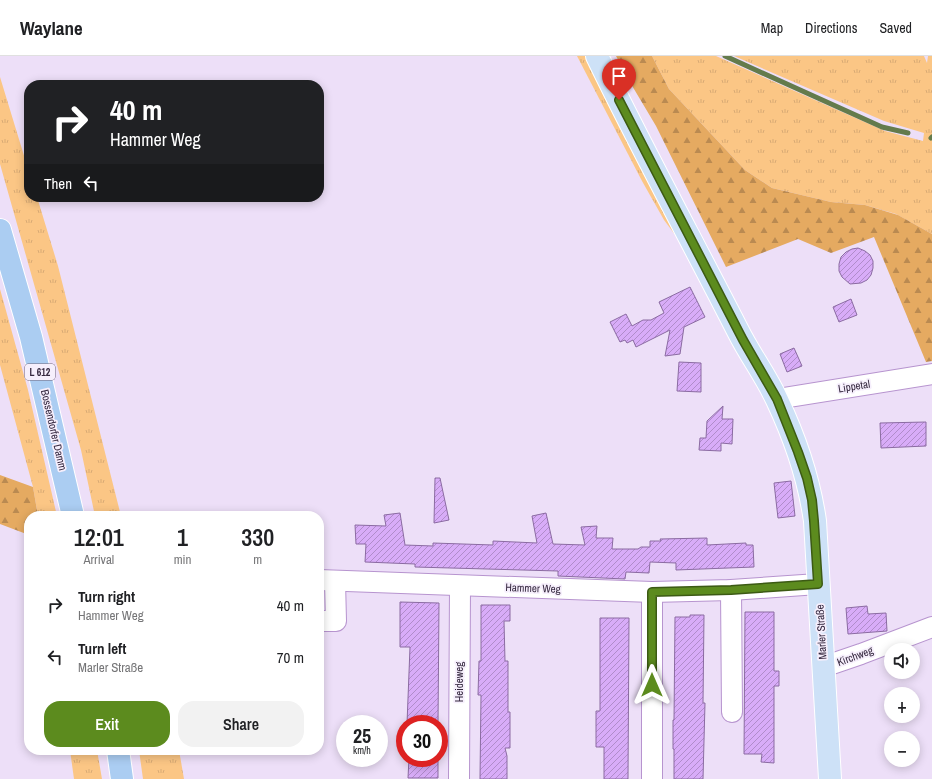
<!DOCTYPE html>
<meta charset="utf-8">
<style>
:root{--surface:#fff;--page:#f2f2f2;--text:#202124;--muted:#757577;--line:#e0e0e0;--accent:#5c8b1e}
body{margin:0;font-family:"Archivo Narrow",sans-serif;background:var(--page);color:var(--text);height:100vh;display:flex;flex-direction:column;font-size:15px;white-space:nowrap}
*{box-sizing:border-box;margin:0}
p{font-size:13px;color:var(--muted)}
.icon{flex:none;width:22px;height:22px;fill:none;stroke:currentColor;stroke-width:2;stroke-linecap:round;stroke-linejoin:round}
.map{position:relative;flex:1;overflow:hidden}
.drawer{position:absolute;left:24px;top:455px;width:300px;height:244px;display:flex;flex-direction:column;background:var(--surface);border-radius:16px;box-shadow:0 2px 10px #0003}
.drawer>*{flex:none}
.banner{position:absolute;left:24px;top:24px;width:300px;height:122px;border-radius:16px;box-shadow:0 2px 10px #0003;background:#202124;color:#fff;overflow:hidden}
.fabs{position:absolute;left:884px;top:587px;display:grid;gap:8px}
.fabs a{display:grid;place-items:center;width:36px;height:36px;border-radius:50%;background:var(--surface);box-shadow:0 2px 10px #0003;font-size:20px}
.speed{position:absolute;left:336px;top:659px;display:flex;gap:8px;font-size:20px;font-weight:700;text-align:center}
.speed>*{display:grid;place-content:center;width:52px;height:52px;border-radius:50%;background:var(--surface);box-shadow:0 2px 10px #0003;line-height:1}
.speed small{font-size:10px;font-weight:400}
.speed .limit{border:6px solid #d22;background:#fff;color:#111}
.pin{position:absolute;display:grid;place-items:center;width:34px;height:34px;color:#fff;margin:-41px -17px;border-radius:50% 50% 50% 0;rotate:-45deg;box-shadow:0 0 4px #0007}
.pin .icon{rotate:45deg}
.me{position:absolute;width:44px;margin:-22px;rotate:0deg;stroke-linejoin:round;filter:drop-shadow(0 0 3px #0008)}
.turn{display:flex;align-items:center;gap:14px;height:84px;padding:0 20px;font-size:18px}
.turn .icon{width:52px;height:52px;stroke-width:2.5}
.turn b{display:block;font-size:28px;line-height:34px}
.then{display:flex;align-items:center;height:38px;padding:0 20px;background:#0003;gap:8px;font-size:15px}
.eta{display:flex;justify-content:space-evenly;align-items:center;height:68px;text-align:center}
.eta b{font-size:24px;font-weight:600;line-height:28px}
.primary-button{display:flex;gap:8px;margin-top:auto;padding:8px 20px}
.primary-button a{flex:1;height:46px;border-radius:16px;background:var(--accent);color:#fff;font-size:16px;font-weight:600;line-height:46px;text-align:center}
.primary-button a+a{background:var(--page);color:var(--text)}
ul{padding:0;list-style:none}
li{display:flex;align-items:center;gap:12px;height:52px;padding:0 20px}
li div{flex:1}
li b{display:block;font-size:15px}
li em{font-style:normal}
header{display:flex;align-items:center;gap:24px;box-sizing:border-box;height:56px;padding:0 20px;background:var(--surface);border-bottom:1px solid var(--line)}
header strong{font-size:19px}
nav{display:flex;gap:22px;margin-inline-start:auto;font-size:14px}
.map>svg:first-child{display:block}
</style>
<header>
<strong>Waylane</strong>
<nav><a>Map</a><a>Directions</a><a>Saved</a></nav>
</header>
<div class="map">
<svg width="932" height="723" viewBox="0 0 932 723">
<defs>
<pattern id="grass-tufts" width="24" height="20" patternUnits="userSpaceOnUse"><rect width="24" height="20" fill="#fbc685"/><path d="M3 7l-1-3M5 7V3M7 7l1-3M15 17l-1-3M17 17v-4M19 17l1-3" fill="none" stroke="#d8aa74"/></pattern>
<pattern id="forest-firs" width="22" height="20" patternUnits="userSpaceOnUse"><rect width="22" height="20" fill="#e5aa61"/><path d="M5 1l3.5 6h-7zM16 11l3.5 6h-7z" fill="#ba8a51"/></pattern>
<pattern id="building-hatch" width="6" height="6" patternUnits="userSpaceOnUse"><rect width="6" height="6" fill="#d8acf8"/><path d="M-1 1l2-2M0 6l6-6M5 7l2-2" fill="none" stroke="#b08cca"/></pattern>
</defs>
<rect width="100%" height="100%" fill="#eddff8"/>
<!-- grass -->
<g fill="url(#grass-tufts)">
<polygon points="577,0 588,0 678,180 676,180 664,164 642,125"/>
<polygon points="652,0 716,0 885,75 923,85 924,77 884,65 734,0 924,0 927,7 928,0 932,0 932,178 896,158 865,149 831,146 772,132 745,114 669,33"/>
<polygon points="0,21 29,116 29,141 37,141 58,210 121,460 95,460 81,394 0,108"/>
<polygon points="0,233 28,334 57,460 38,460 33,431 0,309"/>
<polygon points="70,694 97,694 102,723 74,723"/>
<polygon points="139,694 179,694 184,723 143,723"/>
</g>
<!-- forest -->
<g fill="url(#forest-firs)">
<polygon points="616,0 652,0 669,33 745,114 772,132 831,146 865,149 898,159 932,178 932,305 926,306 874,181 831,197 798,183 726,211 656,70 631,28"/>
<polygon points="0,419 33,431 38,460 29,460 29,479 0,468"/>
</g>
<g fill="none" stroke-linecap="round" stroke-linejoin="round">
<!-- stream -->
<g stroke="#647b4c" stroke-width="5">
<polyline points="725,0 882,71 908,77"/>
<polyline points="931,82 932,81"/>
</g>
</g>
<!-- building -->
<g fill="url(#building-hatch)" stroke="#8b6ba2">
<polygon points="858,192 865,195 870,199 873,205 873,212 871,219 867,224 861,227 850,228 842,221 839,215 839,208 841,201 846,196 852,193"/>
<polygon points="690,231 705,261 684,271 680,298 665,300 670,274 636,291 633,284 627,287 625,284 620,286 610,266 626,258 632,270 643,264 651,264 664,257 659,246"/>
<polygon points="851,243 857,259 839,266 833,251"/>
<polygon points="794,292 802,310 787,316 780,298"/>
<polygon points="679,306 701,307 701,336 677,335"/>
<polygon points="723,350 722,363 733,363 732,388 721,387 721,395 699,394 700,382 706,382 707,365"/>
<polygon points="926,366 926,390 881,392 880,367"/>
<polygon points="435,422 440,422 449,464 434,467"/>
<polygon points="791,425 795,460 778,462 774,427"/>
<polygon points="400,457 405,489 433,490 433,487 493,489 493,485 537,487 532,460 546,457 553,488 585,489 581,471 597,470 596,482 613,482 612,493 638,493 641,491 650,491 650,485 661,485 660,483 707,482 707,489 746,487 746,489 753,489 754,511 676,514 676,507 650,506 649,517 626,516 625,523 558,520 558,515 415,511 415,508 365,506 366,488 356,488 355,469 386,470 384,459"/>
<polygon points="400,546 439,547 438,668 407,668 410,591 400,591"/>
<polygon points="481,549 510,549 510,565 504,565 505,605 508,605 508,656 510,656 510,692 505,692 507,700 507,723 480,723 481,639 478,639 479,605 481,605"/>
<polygon points="867,550 868,558 886,557 887,575 848,578 846,552"/>
<polygon points="745,556 774,556 774,615 779,615 779,630 774,630 774,707 761,706 762,698 744,698"/>
<polygon points="690,559 704,559 703,647 705,647 703,723 674,723 674,693 673,693 673,664 674,664 675,561 690,561"/>
<polygon points="600,562 629,562 628,723 604,723 604,691 596,691 596,655 600,655"/>
<polygon points="409,702 438,702 438,722 408,722"/>
</g>
<g fill="none" stroke-linecap="round" stroke-linejoin="round">
<!-- minor casing -->
<g stroke="#b794cf" stroke-width="22">
<g id="minor">
<polyline points="777,343 932,318"/>
<polyline points="319,524 652,536 731,534 818,528"/>
<polyline points="731,534 732,656"/>
<polyline points="319,565 336,565 335,525"/>
<polyline points="823,611 861,598 932,571"/>
<polyline points="459,723 460,530"/>
<polyline points="652,723 652,536"/>
</g>
</g>
<!-- major casing -->
<g stroke="#fff" stroke-width="24">
<path id="major" d="M597,0C642,93 691,183 738,275C750,299 766,320 777,344C795,382 809,423 815,465L830,723"/>
</g>
<!-- highway casing -->
<g stroke="#fff" stroke-width="24">
<g id="highway">
<polyline points="0,174 31,281 73,460"/>
<polyline points="118,694 122,723"/>
</g>
</g>
<!-- minor -->
<use href="#minor" stroke="#fff" stroke-width="20"/>
<!-- major -->
<use href="#major" stroke="#cde1f7" stroke-width="22"/>
<!-- highway -->
<use href="#highway" stroke="#abcdf2" stroke-width="22"/>
</g>
<g fill="none" stroke-linecap="round" stroke-linejoin="round">
<!-- route casing -->
<g stroke="#3c5a14" stroke-width="10">
<polyline id="route" points="619,44 743,284 777,343 798,396 807,422 812,444 814,465 818,528 731,534 652,536 652,629"/>
</g>
<!-- route -->
<use href="#route" stroke="#5c8b1e" stroke-width="7"/>
</g>
<g text-anchor="middle" dominant-baseline="central" stroke-width="3.5" stroke-linejoin="round" paint-order="stroke">
<!-- shield labels -->
<rect fill="#f6effc" stroke="#6f6478" stroke-width="1" x="25" y="308" width="30" height="16" rx="3"/>
<g font-size="10" font-weight="bold" fill="#35283f">
<text x="40" y="316">L 612</text>
</g>
<!-- street labels -->
<g font-size="11" fill="#35283f" stroke="#f6effc">
<text transform="translate(854 330) rotate(-9)">Lippetal</text>
<text transform="translate(54 374) rotate(77)">Bossendorfer Damm</text>
<text transform="translate(533 532) rotate(2)">Hammer Weg</text>
<text transform="translate(821 576) rotate(-93)">Marler Straße</text>
<text transform="translate(855 600) rotate(-20)">Kirchweg</text>
<text transform="translate(459 626) rotate(-90)">Heideweg</text>
</g>
</g>
</svg>
<div class="fabs">
<a><svg class="icon" aria-label="sound" viewBox="0 0 24 24"><path d="M4 9h4l5-4v14l-5-4H4zM17 9q2 3 0 6"/></svg></a>
<a>+</a>
<a>−</a>
</div>
<div class="speed"><div>25<small>km/h</small></div><div class="limit">30</div></div>
<div class="pin" style="left:619px;top:44px;background:#d93025"><svg class="icon" aria-label="arrive" viewBox="0 0 24 24"><path d="M6 21V4h12l-3 4 3 4H6"/></svg></div>
<svg class="me" style="left:652px;top:629px" viewBox="-20 -20 40 40"><path d="M0-17L14 15 0 8-14 15z" fill="#5c8b1e" stroke="#fff" stroke-width="4"/></svg>
<div class="banner">
<div class="turn"><svg class="icon" aria-label="right" viewBox="0 0 24 24"><path d="M7 20v-9h11M14 6l5 5-5 5"/></svg><div><b>40 m</b>Hammer Weg</div></div>
<div class="then">Then<svg class="icon" aria-label="left" viewBox="0 0 24 24"><path d="M17 20v-9H6M10 6l-5 5 5 5"/></svg></div>
</div>
<section class="drawer">
<div class="eta">
<div><b>12:01</b><p>Arrival</p></div>
<div><b>1</b><p>min</p></div>
<div><b>330</b><p>m</p></div>
</div>
<ul>
<li><svg class="icon" aria-label="right" viewBox="0 0 24 24"><path d="M7 20v-9h11M14 6l5 5-5 5"/></svg><div><b>Turn right</b><p>Hammer Weg</p></div><em>40 m</em></li>
<li><svg class="icon" aria-label="left" viewBox="0 0 24 24"><path d="M17 20v-9H6M10 6l-5 5 5 5"/></svg><div><b>Turn left</b><p>Marler Straße</p></div><em>70 m</em></li>
</ul>
<div class="primary-button"><a>Exit</a><a>Share</a></div>
</section>
</div>
